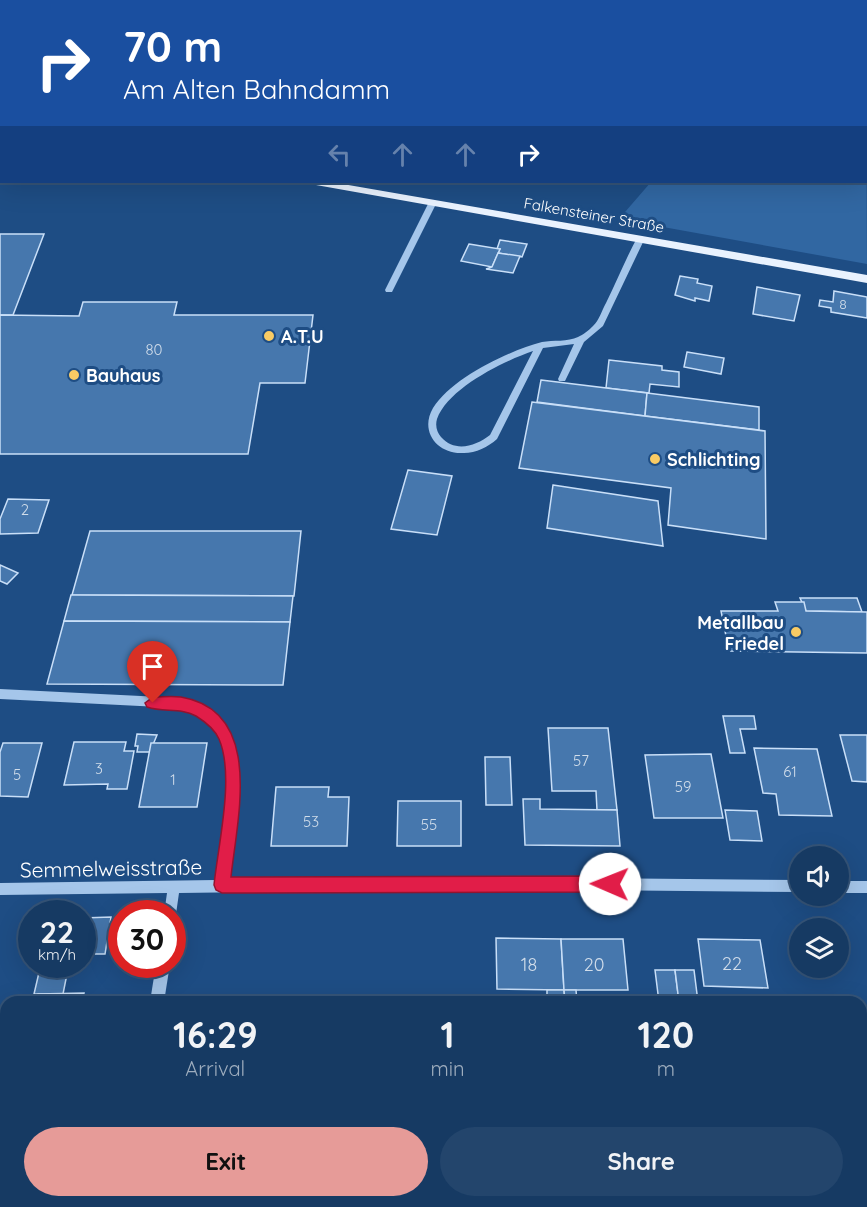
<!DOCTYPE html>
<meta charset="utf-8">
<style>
:root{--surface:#163a63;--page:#23456c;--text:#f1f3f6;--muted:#9eadbe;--line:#355478;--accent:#e69b98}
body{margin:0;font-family:Quicksand,sans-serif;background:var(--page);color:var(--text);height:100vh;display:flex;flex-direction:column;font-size:22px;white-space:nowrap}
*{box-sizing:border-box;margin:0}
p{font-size:20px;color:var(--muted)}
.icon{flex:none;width:33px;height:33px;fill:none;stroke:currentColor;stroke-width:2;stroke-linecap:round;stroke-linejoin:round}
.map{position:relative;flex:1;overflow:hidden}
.panel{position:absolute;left:0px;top:996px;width:867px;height:212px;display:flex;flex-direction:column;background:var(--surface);border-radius:18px 18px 0 0;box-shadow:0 6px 24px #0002,0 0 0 2px var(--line)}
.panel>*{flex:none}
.guide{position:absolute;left:0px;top:0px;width:867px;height:183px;box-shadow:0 6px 24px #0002,0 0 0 2px var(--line);background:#1a4fa0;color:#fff;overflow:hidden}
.buttons{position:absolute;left:789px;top:846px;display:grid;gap:12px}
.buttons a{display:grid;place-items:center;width:60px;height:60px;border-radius:50%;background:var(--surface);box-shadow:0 6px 24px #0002,0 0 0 2px var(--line);font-size:30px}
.speed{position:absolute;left:18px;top:900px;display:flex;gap:12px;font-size:30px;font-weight:700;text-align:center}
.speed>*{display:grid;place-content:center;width:78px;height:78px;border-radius:50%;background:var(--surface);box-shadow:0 6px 24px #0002,0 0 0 2px var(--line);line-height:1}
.speed small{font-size:15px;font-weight:400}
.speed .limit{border:9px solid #d22;background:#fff;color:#111}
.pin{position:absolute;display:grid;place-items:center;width:51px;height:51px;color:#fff;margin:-62px -26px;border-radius:50% 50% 50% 0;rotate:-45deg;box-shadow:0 0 6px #0007}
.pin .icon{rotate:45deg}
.me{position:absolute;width:66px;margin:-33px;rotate:271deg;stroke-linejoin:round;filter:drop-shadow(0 0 4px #0008)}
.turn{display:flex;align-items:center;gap:21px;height:126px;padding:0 24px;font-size:27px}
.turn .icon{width:78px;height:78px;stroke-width:2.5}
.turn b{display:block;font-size:42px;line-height:51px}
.lanes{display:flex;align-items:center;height:57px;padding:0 24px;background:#0003;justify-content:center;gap:30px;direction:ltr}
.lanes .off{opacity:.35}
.eta{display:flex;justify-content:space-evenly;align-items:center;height:102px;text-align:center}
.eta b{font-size:36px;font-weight:700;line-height:42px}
.action{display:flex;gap:12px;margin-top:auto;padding:12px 24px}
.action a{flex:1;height:69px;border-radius:36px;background:var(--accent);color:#111;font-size:24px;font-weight:700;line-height:69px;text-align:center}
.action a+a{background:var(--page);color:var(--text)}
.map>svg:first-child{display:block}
</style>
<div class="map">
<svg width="867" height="1207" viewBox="0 0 867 1207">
<rect width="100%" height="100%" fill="#1e4d84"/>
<!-- green -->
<g fill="#3167a2">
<polygon points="0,0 572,0 2,2 0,97"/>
<polygon points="866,35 867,264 619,219 651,182 866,182"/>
</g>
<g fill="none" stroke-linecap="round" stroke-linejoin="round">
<!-- stream -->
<g fill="#98c1ec" fill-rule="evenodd">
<rect x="213" y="0" width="6" height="2"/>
<rect x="866" y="96" width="1" height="4"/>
</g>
</g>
<!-- building -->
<g fill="#4677ad" stroke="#c9dff8" stroke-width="1.5">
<polygon points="0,234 44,234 13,315 0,315"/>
<polygon points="500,240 527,244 522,257 498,253 500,249 497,249"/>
<polygon points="469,244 500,249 492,267 461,261"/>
<polygon points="498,253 520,256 513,273 486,269 492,267"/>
<polygon points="680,276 698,279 697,283 712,286 709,301 695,298 695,301 675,295"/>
<polygon points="757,287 800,295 794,321 753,314"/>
<polygon points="834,291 867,297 867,318 831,312 831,308 819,306 820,300 833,302"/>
<polygon points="83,302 177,302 174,315 313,315 305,383 260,383 248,454 0,454 0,315 79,316"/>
<polygon points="687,352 724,358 721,374 684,367"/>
<polygon points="609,360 662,366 662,370 679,372 679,387 650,384 649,393 606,388"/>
<polygon points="541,380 647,393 645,416 537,402"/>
<polygon points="647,393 759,407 759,430 645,416"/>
<polygon points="532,402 765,431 766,539 668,525 671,488 519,468"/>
<polygon points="408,470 452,476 437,535 391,529"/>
<polygon points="553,485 658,501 663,546 547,528"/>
<polygon points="8,499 49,500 38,533 0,534 0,519"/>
<polygon points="90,531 301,531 294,596 72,595"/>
<polygon points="0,565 18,573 7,584 0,581"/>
<polygon points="71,595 72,595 293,596 290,622 64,621"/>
<polygon points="800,598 857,598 862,612 806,611"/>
<polygon points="775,602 804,602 806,611 867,612 867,653 729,651 721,611 778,611"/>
<polygon points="64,621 290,622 283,685 47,684"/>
<polygon points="723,716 754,716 756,729 740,729 745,753 730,753"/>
<polygon points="548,728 608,728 617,810 597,810 596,791 552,791"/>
<polygon points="137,734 157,735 150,752 137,752 138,746 135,746"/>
<polygon points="840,735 867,735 867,782 852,781"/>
<polygon points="74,742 126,742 124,751 134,751 127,789 107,789 108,784 64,785"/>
<polygon points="3,743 42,743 28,797 0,796 0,752"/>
<polygon points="151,743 207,743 197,807 139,807"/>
<polygon points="754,748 817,749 832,816 779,815 776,794 763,793"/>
<polygon points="711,754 723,818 654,818 645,755"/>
<polygon points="485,757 510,757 512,805 486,805"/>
<polygon points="276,787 329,787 328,797 349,797 347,846 271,846"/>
<polygon points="523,799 540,799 540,809 617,810 620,846 525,845"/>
<polygon points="398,801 461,801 461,846 397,846"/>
<polygon points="725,810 757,811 762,841 730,840"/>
<polygon points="111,917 105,954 82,954 82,918"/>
<polygon points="496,938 561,939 564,990 497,989"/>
<polygon points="561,939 623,939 628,990 564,990"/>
<polygon points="698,939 760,940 768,988 704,986"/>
<polygon points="41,964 69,964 63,994 34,994"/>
<polygon points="655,970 675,970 679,1002 659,1002"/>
<polygon points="675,970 694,970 698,1002 679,1002"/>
<polygon points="547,990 564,990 565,1002 547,1002"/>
<polygon points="564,990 576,990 577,1002 565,1002"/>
<polygon points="84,993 82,1002 36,1002 38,994"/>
<polygon points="867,1166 867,1207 864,1207 861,1202 861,1170"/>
<polygon points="6,1183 6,1202 43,1202 44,1207 0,1207 0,1186"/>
<polygon points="613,1202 632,1202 631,1207 612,1207"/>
</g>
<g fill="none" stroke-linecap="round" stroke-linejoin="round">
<!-- minor -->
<g fill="#a5c6ea" fill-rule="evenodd">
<rect x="812" y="0" width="6" height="2"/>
<polygon points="430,200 437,202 392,292 386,292 385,290"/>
<path d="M638,236H641L645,238L603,326L584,342L565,381H559L558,379L574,344L543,348L497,439C488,447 476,453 464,453C438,455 419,432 433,408C452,378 508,351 542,342C553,340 568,342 578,337C583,335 589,330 593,326C599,321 602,310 606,303C617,281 626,258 638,236ZM533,351L490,435C476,446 455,453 441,437C437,432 435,426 437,419C448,388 504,361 533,351Z"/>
<path d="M0,689L181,698C196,704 215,711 225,724C252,763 235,836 229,880L467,877L800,880V892L467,889L179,893L176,914L172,919V914H164L167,893L0,895V883L216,880C221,844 239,760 215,730C207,719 192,713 180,708L0,699Z"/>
<rect x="838" y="881" width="29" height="12"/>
<polygon points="156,964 170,964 164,1002 150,1002"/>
<polygon points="124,1202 139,1202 140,1207 124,1207"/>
</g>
<!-- major -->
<g fill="#e9f2fe" fill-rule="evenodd">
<polygon points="867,14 867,20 866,20 866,15"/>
<rect x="0" y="144" width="2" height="6"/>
<polygon points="311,182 331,182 867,275 867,283 316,185"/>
</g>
</g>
<!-- route -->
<path fill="#e11d48" stroke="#92132f" stroke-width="1.5" d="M153,697C161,697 172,696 181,697C265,711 237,819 231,877L610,876L616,879L618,884L616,890L610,892L222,893L216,890L214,885C218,845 235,776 219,739C215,730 204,721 196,716C180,707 164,713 147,707L145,703Z"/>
<!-- markers -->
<g fill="#f9cb64" stroke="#1e4d84" stroke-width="2">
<circle cx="269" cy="336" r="6"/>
<circle cx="74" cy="375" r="6"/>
<circle cx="655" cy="459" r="6"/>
<circle cx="796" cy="632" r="6"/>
</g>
<g text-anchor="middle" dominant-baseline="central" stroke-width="6" stroke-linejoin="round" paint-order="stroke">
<!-- far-number labels -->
<g font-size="14" fill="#d1ddea">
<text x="843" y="304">8</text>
</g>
<!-- far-street labels -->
<g font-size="15" fill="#fff" stroke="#1e4d84">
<text transform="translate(594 215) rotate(10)">Falkensteiner Straße</text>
</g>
<!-- number labels -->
<g font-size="15" fill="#d1ddea">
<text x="154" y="349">80</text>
<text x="25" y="509">2</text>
<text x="581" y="760">57</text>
<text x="99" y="768">3</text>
<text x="790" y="771">61</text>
<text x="17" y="774">5</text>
<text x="173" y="779">1</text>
<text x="683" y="786">59</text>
<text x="311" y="821">53</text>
<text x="429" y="824">55</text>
</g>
<!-- poi labels -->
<g font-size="18" font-weight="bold" fill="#fff" stroke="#1e4d84" text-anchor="start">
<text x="281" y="336">A.T.U</text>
<text x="86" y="375">Bauhaus</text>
<text x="667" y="459">Schlichting</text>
<text x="784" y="622" text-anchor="end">Metallbau<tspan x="784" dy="21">Friedel</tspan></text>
</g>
<!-- near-number labels -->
<g font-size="18" fill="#d1ddea">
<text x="732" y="963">22</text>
<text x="529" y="964">18</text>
<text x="594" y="964">20</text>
</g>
<!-- near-street labels -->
<g font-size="21" fill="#fff" stroke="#1e4d84">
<text transform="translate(111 868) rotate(-1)">Semmelweisstraße</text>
</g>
</g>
</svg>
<div class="buttons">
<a><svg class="icon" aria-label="sound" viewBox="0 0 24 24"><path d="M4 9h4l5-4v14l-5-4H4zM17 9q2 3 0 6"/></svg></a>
<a><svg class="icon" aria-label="layers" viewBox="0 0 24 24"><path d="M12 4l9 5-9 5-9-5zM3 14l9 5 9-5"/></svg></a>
</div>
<div class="speed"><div>22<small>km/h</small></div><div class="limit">30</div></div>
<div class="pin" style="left:153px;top:703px;background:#d93025"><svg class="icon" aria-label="arrive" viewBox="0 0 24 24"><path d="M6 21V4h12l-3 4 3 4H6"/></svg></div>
<svg class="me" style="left:610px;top:884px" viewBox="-20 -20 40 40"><circle r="19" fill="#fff"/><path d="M0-13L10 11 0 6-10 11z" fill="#e11d48"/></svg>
<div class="guide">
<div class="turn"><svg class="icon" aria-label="right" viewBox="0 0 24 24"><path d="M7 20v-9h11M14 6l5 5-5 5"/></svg><div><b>70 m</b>Am Alten Bahndamm</div></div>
<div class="lanes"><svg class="icon off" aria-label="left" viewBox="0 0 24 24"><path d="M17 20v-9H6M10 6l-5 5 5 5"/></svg><svg class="icon off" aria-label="ahead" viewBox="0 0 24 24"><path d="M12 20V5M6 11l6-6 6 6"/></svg><svg class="icon off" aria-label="ahead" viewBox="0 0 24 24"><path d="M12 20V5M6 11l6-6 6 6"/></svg><svg class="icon" aria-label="right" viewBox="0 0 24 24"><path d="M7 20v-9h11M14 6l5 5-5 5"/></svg></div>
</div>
<section class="panel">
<div class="eta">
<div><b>16:29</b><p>Arrival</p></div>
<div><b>1</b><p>min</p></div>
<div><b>120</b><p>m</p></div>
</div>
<div class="action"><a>Exit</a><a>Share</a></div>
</section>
</div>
